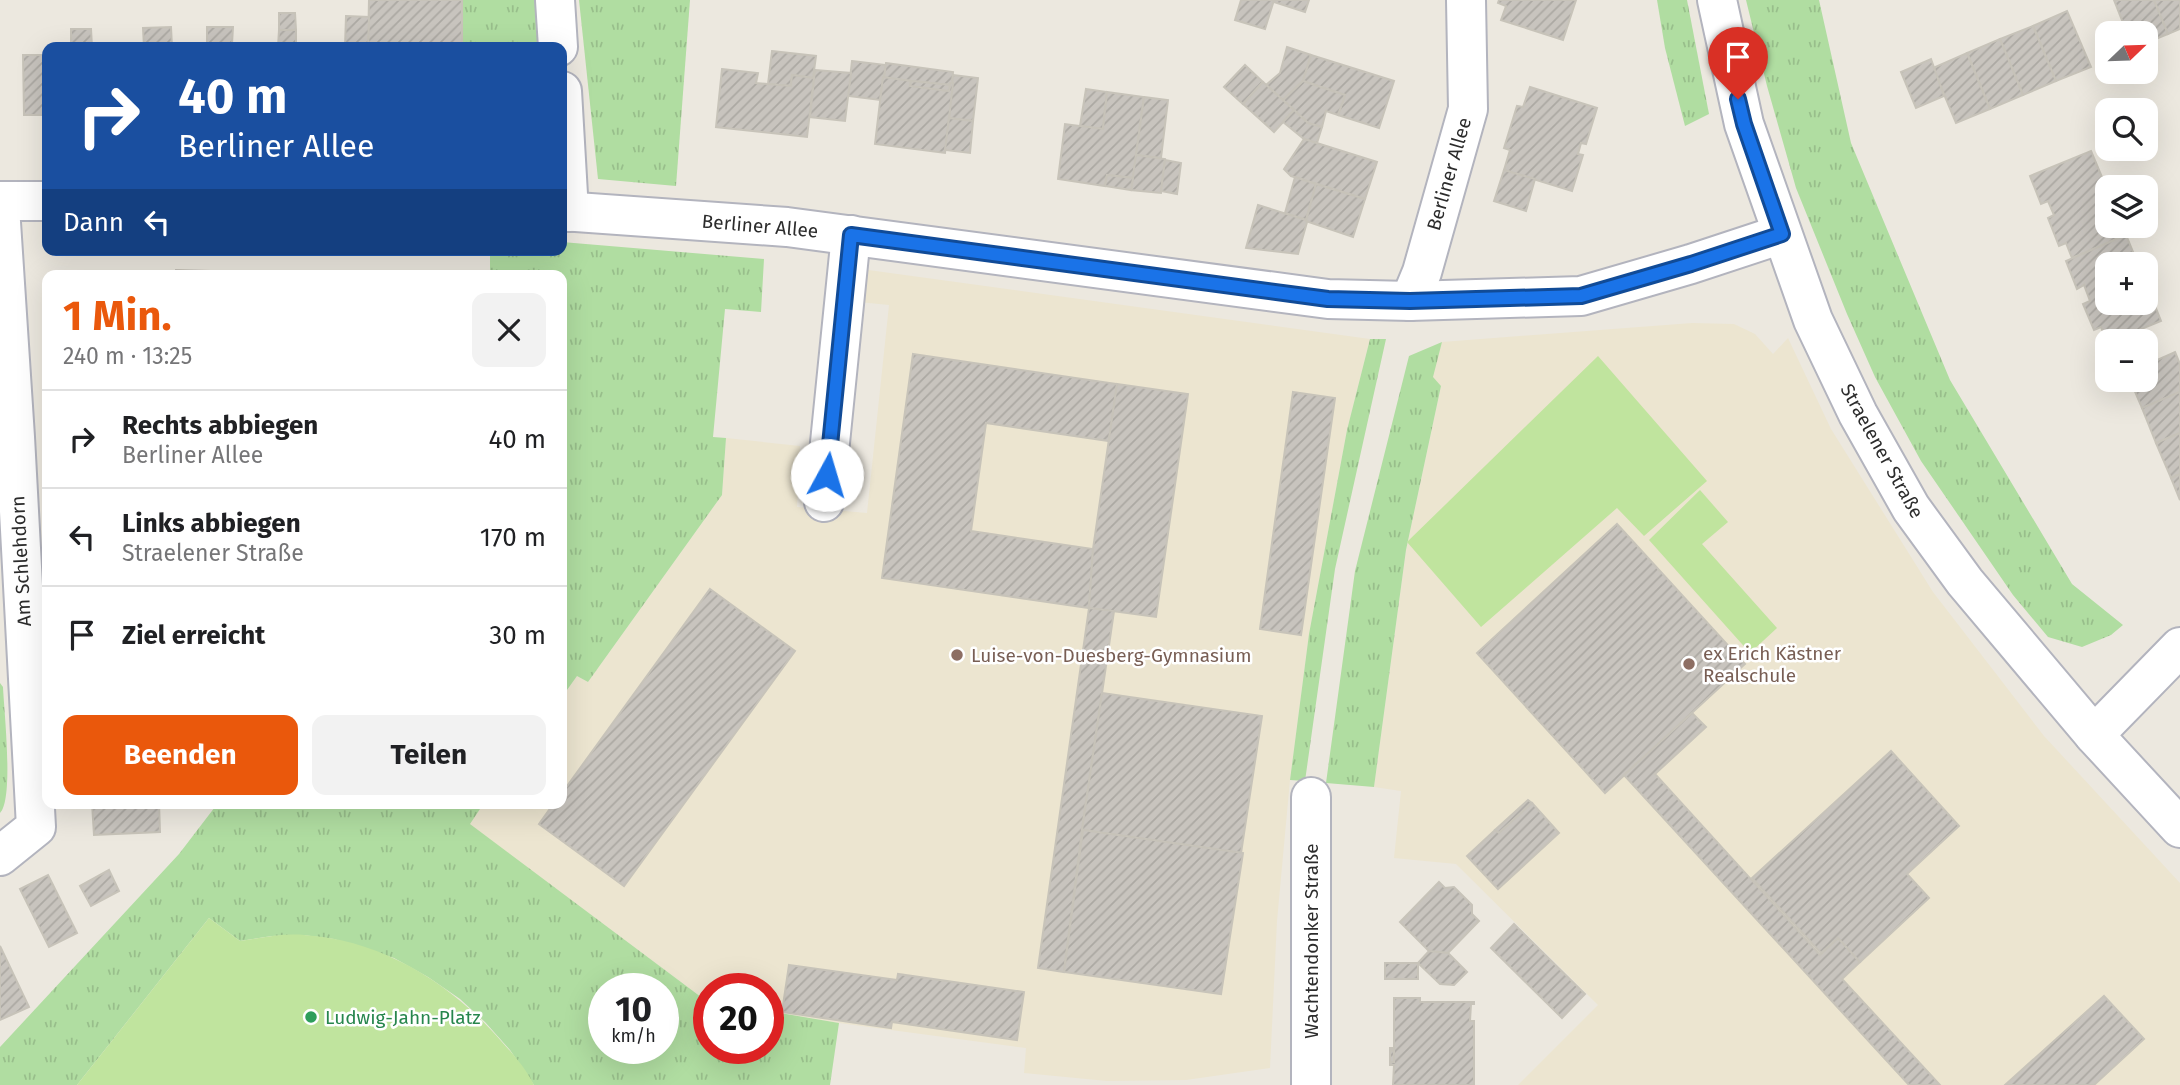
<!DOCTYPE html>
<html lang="de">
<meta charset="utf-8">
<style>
:root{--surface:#fff;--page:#f2f2f2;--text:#202124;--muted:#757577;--line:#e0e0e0;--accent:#ea580c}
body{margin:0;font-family:"Fira Sans",sans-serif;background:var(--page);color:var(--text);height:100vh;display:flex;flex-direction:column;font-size:26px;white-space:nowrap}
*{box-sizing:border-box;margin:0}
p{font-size:23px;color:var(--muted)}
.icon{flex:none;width:38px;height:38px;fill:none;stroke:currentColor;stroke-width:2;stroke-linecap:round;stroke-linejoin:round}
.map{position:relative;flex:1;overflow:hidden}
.sheet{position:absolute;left:42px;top:270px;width:525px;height:539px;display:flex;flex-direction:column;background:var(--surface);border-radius:14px;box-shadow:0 7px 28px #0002}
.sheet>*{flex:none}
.hud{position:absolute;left:42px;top:42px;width:525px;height:214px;border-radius:14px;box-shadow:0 7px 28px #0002;background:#1a4fa0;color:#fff;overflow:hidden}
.needle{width:46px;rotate:67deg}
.fabs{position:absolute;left:2095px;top:21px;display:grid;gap:14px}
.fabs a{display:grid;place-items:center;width:63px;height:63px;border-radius:14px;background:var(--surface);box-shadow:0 7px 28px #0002;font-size:35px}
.speed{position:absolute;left:588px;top:973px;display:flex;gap:14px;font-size:35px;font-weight:700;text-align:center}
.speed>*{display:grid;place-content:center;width:91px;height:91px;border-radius:50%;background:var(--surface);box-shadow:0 7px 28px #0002;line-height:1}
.speed small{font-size:18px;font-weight:400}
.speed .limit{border:10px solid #d22;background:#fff;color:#111}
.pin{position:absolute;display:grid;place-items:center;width:60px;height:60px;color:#fff;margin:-72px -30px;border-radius:50% 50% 50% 0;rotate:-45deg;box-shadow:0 0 7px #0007}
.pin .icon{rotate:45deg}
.me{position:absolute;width:77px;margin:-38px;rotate:6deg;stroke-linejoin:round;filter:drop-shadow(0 0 5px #0008)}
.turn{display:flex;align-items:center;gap:24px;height:147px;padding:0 21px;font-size:32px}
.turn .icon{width:91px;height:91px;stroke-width:2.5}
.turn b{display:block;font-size:49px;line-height:60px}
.then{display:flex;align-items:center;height:66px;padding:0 21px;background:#0003;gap:14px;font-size:26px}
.round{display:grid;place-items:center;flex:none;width:74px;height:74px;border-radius:14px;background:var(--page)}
.head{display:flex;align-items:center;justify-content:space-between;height:119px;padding:0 21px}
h1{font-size:42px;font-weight:700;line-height:52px;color:var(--accent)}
.button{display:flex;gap:14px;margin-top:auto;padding:14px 21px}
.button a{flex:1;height:80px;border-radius:14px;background:var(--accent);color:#fff;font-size:28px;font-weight:700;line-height:80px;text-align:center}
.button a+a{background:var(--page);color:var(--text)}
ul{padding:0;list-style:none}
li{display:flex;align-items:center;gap:21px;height:98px;padding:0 21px;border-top:2px solid var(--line)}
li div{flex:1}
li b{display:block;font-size:26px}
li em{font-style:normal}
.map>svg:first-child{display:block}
</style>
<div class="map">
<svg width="2180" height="1085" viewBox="0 0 2180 1085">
<defs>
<pattern id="grass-tufts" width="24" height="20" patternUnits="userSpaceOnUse" patternTransform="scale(1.75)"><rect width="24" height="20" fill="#b0dda1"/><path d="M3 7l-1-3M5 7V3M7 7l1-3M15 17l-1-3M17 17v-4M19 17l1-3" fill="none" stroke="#98be8b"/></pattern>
<pattern id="building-hatch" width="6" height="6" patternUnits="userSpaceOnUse" patternTransform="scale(1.75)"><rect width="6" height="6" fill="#c8c4be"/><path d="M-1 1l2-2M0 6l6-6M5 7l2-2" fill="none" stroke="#aca9a3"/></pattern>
</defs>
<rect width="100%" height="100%" fill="#ece8df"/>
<!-- education -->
<g fill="#ece5d0">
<polygon points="861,269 1370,339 1347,430 1309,634 1290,780 1277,921 1270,1068 1186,1080 1107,1081 1024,1073 1026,1048 839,1023 780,1013 768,1009 768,989 709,989 709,1003 469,824 484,803 562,803 562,697 577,676 588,682 722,495 726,438 800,446 797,507 867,513 889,305 859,302"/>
<polygon points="1692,323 1734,324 1755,334 1773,354 1788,338 1831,429 1933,592 2044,736 2180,883 2180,1085 1518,1085 1598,1005 1456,864 1394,858 1401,791 1374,787 1406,550 1441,386 1432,377 1442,342"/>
</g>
<!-- grass -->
<g fill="url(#grass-tufts)" fill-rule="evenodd">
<polygon points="462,0 547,0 548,47 462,47"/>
<polygon points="579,0 690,0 676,186 598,179"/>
<polygon points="1657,0 1687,0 1709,114 1685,126 1665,48"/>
<polygon points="1746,0 1819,0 1851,143 1950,380 2072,584 2123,625 2111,635 2082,647 2048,637 2013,595 1921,461 1875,377 1847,314 1796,188 1767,86"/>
<polygon points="562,242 764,259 761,312 725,309 713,437 726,438 722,495 588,682 577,676 562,697 562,275 490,275 490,250 562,250"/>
<polygon points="1370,339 1386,339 1335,569 1305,781 1290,780 1309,634 1347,430"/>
<polygon points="1442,342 1433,377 1441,386 1406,550 1374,787 1326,783 1355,571 1409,356"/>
<path d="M0,683L3,687C4,710 14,800 0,813Z"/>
<path d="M218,803H484L470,824L709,1003V1048H768V1009L780,1013L839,1023L830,1085H534L510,1050L485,1022L460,999L428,977L394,958L334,939L303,935L272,936L240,941L209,918L77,1085H0V1047L179,854ZM604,989H663V1048H604Z"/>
</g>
<!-- pitch -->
<g fill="#c0e49e">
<polygon points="1598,356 1707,481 1644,536 1617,508 1481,627 1407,542"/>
<polygon points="1700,490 1728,522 1702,544 1777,628 1750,653 1649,540"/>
<path d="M209,918L240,941C261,938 283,933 304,935C383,940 452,984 502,1042C514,1055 526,1069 534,1085H77Z"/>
</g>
<!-- building -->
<g fill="url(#building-hatch)" stroke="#c7c3b9" stroke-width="2">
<polygon points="369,0 462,0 462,47 368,47"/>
<polygon points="1241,0 1274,0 1265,29 1235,20"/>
<polygon points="1274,0 1309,0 1305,12 1274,2"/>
<polygon points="1499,0 1576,0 1563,40 1501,20 1506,6 1498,3"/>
<polygon points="2114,0 2154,0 2168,34 2146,43 2146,33 2127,33"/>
<polygon points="2154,0 2180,0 2180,29 2168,34"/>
<polygon points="2067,11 2091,67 2056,81 2033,26"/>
<polygon points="279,13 295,13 296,30 279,30"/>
<polygon points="346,16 369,17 368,47 345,47"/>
<polygon points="2033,26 2056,81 2023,95 2000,39"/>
<polygon points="171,27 172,47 144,47 143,28"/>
<polygon points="207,27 233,27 232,44 228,45 228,47 207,47"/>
<polygon points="71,29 91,29 92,47 71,47"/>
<polygon points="279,30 296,30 296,47 278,47"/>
<polygon points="2000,39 2023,95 1990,109 1967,53"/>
<rect x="228" y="45" width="50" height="2"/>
<polygon points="1287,47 1311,55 1303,81 1283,100 1266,85 1280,73"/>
<polygon points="772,51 816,56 813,78 792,75 791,86 768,84"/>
<polygon points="1967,53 1990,109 1956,123 1933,68"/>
<polygon points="23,55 47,55 47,115 24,115"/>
<polygon points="1311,55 1394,81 1379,128 1338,115 1345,95 1303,81"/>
<polygon points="1931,59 1944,96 1916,108 1901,72"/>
<polygon points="852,61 886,65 880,100 848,96"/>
<polygon points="886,63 953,72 952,84 950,85 884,78"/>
<polygon points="1245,65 1263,82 1243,104 1224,87"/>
<polygon points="722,69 758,73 756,83 791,86 792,75 814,78 807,137 716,127"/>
<polygon points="815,70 851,73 845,121 810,117"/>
<polygon points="953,75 978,78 973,121 949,118"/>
<polygon points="883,77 911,81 910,86 949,91 950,83 953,83 945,153 875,144"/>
<polygon points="911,81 950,85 949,91 910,86"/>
<polygon points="1303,81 1345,95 1338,115 1326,111 1322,127 1308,123 1283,100"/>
<polygon points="1263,82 1294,110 1274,132 1243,104"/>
<polygon points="1530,87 1597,108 1586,144 1581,143 1578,154 1583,155 1572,191 1504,170 1510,150 1504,148 1517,106 1523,107"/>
<polygon points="1086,89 1107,92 1103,129 1080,126"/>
<polygon points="1107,92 1144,97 1133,178 1107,175 1105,186 1058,179 1065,124 1103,129"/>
<polygon points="1144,97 1168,100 1161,158 1136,155"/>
<polygon points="1294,110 1308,123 1322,127 1317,143 1304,139 1283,122"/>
<polygon points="949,118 973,121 970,153 945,150"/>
<polygon points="1304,139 1377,162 1365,199 1291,176 1284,169"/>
<polygon points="2091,151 2107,189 2107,226 2122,226 2126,235 2072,258 2066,243 2059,246 2048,218 2054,215 2048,201 2041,204 2030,176"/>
<polygon points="1136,155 1165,159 1161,193 1131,190"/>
<polygon points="1165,160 1181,163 1177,194 1161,191"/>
<polygon points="1504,170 1535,179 1526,211 1494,201"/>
<polygon points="1107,175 1133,178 1131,190 1105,186"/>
<polygon points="1295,177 1316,184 1306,220 1285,213"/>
<polygon points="1316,184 1365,199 1353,237 1306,221"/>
<polygon points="1258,205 1306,220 1307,222 1298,254 1246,248"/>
<polygon points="2126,235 2138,264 2107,264 2107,303 2146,303 2146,283 2161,321 2112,341 2107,341 2107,343 2101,346 2100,344 2107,341 2101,327 2094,330 2083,304 2090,301 2084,285 2077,289 2066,261"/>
<polygon points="176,270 245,272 245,275 176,275"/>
<polygon points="282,273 329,274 282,275"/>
<polygon points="2175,352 2180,364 2180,392 2142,408 2130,380 2146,380 2146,365"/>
<polygon points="913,354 1117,384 1109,441 986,423 971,531 1093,549 1089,608 882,578"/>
<polygon points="1117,384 1188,394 1156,617 1089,608 1093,549"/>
<polygon points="1293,392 1335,398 1301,635 1260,629"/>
<polygon points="2180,392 2180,433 2156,443 2142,408"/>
<polygon points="2180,433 2180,474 2171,478 2156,443"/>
<polygon points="2180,474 2180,500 2171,478"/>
<polygon points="1617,524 1745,664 1605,793 1477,653"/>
<polygon points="710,589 795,651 624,886 539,824 554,803 562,803 562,793"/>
<polygon points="1089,608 1114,611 1082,830 1064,972 1038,968"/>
<polygon points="1102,693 1262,716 1241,853 1082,830"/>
<polygon points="1692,713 1706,727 1655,774 1820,955 1838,938 1860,962 1842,979 1940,1085 1909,1085 1624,775"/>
<polygon points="1891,751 1959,826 1907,874 1929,898 1860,962 1838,938 1821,953 1752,878"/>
<polygon points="1528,800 1532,803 1499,833 1495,830"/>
<polygon points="92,803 159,803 160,832 94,835"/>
<polygon points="1532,803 1559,833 1498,889 1467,856 1495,830 1499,833"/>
<polygon points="1083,830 1243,853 1221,994 1064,972"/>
<polygon points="109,870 119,891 91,906 80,886"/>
<polygon points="48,875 77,933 49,947 20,889"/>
<polygon points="1439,882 1445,888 1454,887 1472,905 1472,914 1479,921 1448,953 1430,952 1400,922"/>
<polygon points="1514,924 1585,994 1562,1018 1491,948"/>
<polygon points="0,946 29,1007 0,1020"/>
<polygon points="1429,951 1448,953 1467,972 1454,985 1440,984 1418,963"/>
<rect x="1385" y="963" width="33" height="16"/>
<polygon points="789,965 897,980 898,974 1024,992 1017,1040 892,1022 891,1028 782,1012"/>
<polygon points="2104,996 2144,1039 2094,1085 2005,1085"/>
<polygon points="1394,998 1420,998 1420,1002 1474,1002 1474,1004 1471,1004 1470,1021 1474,1021 1474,1085 1393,1085 1394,1065 1390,1065 1390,1062 1394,1062 1394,1050 1390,1051 1390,1048 1394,1048"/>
<polygon points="1394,1050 1394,1062 1390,1062 1390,1051"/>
</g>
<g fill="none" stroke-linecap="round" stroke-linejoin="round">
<!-- minor casing -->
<g stroke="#b3b4be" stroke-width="42">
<g id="minor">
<polyline points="555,0 558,47"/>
<polyline points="1717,0 1744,124 1813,320 1858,414 1911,508 1965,582 2094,735 2180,828"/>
<polyline points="562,91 569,212"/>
<polyline points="0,201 47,201"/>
<polyline points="0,207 15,437 36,827 0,856"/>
<polyline points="562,211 787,227 1328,299 1410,301 1581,296 1691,264 1782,234"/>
<polyline points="1410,301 1422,272 1468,109 1466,0"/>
<polyline points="824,502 851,235"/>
<polyline points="2094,735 2180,647"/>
<polyline points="1311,797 1311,1085"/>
</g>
</g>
<!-- minor -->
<use href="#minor" stroke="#fff" stroke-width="38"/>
</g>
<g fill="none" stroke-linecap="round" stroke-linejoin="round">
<!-- route casing -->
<g stroke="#114b97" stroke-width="18">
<polyline id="route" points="827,475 851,235 1328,299 1410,301 1581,296 1691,264 1782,234 1744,124 1738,99"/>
</g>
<!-- route -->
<use href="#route" stroke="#1a73e8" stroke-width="12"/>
</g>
<!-- markers -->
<g fill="#8d6e63" stroke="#fff" stroke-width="2.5">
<circle cx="957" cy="655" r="7"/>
<circle cx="1689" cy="664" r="7"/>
</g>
<circle fill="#2e9e5b" stroke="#fff" stroke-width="2.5" cx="311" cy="1017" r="7"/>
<g text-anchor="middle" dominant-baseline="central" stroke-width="5" stroke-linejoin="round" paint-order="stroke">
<!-- street labels -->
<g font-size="19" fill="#2c2c2c" stroke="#fff">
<text transform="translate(1449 174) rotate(-74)">Berliner Allee</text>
<text transform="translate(760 226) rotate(5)">Berliner Allee</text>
<text transform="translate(1882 451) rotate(61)">Straelener Straße</text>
<text transform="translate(21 561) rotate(-93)">Am Schlehdorn</text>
<text transform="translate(1311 941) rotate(-90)">Wachtendonker Straße</text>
</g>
<!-- education labels -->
<g font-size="19" fill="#785e54" stroke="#fff" text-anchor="start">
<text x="1703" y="653">ex Erich Kästner<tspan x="1703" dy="22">Realschule</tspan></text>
<text x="971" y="655">Luise-von-Duesberg-Gymnasium</text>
</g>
<!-- leisure labels -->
<g font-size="19" fill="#27864d" stroke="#fff" text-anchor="start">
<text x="325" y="1017">Ludwig-Jahn-Platz</text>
</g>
</g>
</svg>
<div class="fabs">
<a><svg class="needle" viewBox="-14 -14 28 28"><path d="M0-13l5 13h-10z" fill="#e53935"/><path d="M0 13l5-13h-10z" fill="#757577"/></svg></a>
<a><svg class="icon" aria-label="search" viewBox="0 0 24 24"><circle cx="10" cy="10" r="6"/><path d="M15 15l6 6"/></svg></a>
<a><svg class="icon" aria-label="layers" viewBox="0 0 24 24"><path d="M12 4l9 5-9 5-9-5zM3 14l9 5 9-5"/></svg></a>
<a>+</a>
<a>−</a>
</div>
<div class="speed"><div>10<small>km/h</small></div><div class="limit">20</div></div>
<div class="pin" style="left:1738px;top:99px;background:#d93025"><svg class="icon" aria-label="arrive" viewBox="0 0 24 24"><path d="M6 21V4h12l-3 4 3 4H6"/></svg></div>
<svg class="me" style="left:827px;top:475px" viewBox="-20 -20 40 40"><circle r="19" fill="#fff"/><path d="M0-13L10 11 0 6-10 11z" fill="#1a73e8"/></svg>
<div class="hud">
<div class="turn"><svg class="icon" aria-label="right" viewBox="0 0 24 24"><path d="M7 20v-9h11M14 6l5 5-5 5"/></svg><div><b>40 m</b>Berliner Allee</div></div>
<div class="then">Dann<svg class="icon" aria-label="left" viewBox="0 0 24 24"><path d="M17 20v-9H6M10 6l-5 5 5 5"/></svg></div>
</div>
<section class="sheet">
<div class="head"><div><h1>1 Min.</h1><p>240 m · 13:25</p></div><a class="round"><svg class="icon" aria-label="close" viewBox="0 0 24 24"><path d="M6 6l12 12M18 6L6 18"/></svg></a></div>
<ul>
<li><svg class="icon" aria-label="right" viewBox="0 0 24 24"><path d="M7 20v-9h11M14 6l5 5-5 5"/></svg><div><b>Rechts abbiegen</b><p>Berliner Allee</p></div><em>40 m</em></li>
<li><svg class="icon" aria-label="left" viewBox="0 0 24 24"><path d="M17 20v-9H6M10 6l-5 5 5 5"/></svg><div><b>Links abbiegen</b><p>Straelener Straße</p></div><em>170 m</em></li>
<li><svg class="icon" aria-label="arrive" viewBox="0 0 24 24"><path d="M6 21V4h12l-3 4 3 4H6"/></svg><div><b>Ziel erreicht</b></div><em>30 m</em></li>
</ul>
<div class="button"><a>Beenden</a><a>Teilen</a></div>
</section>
</div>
